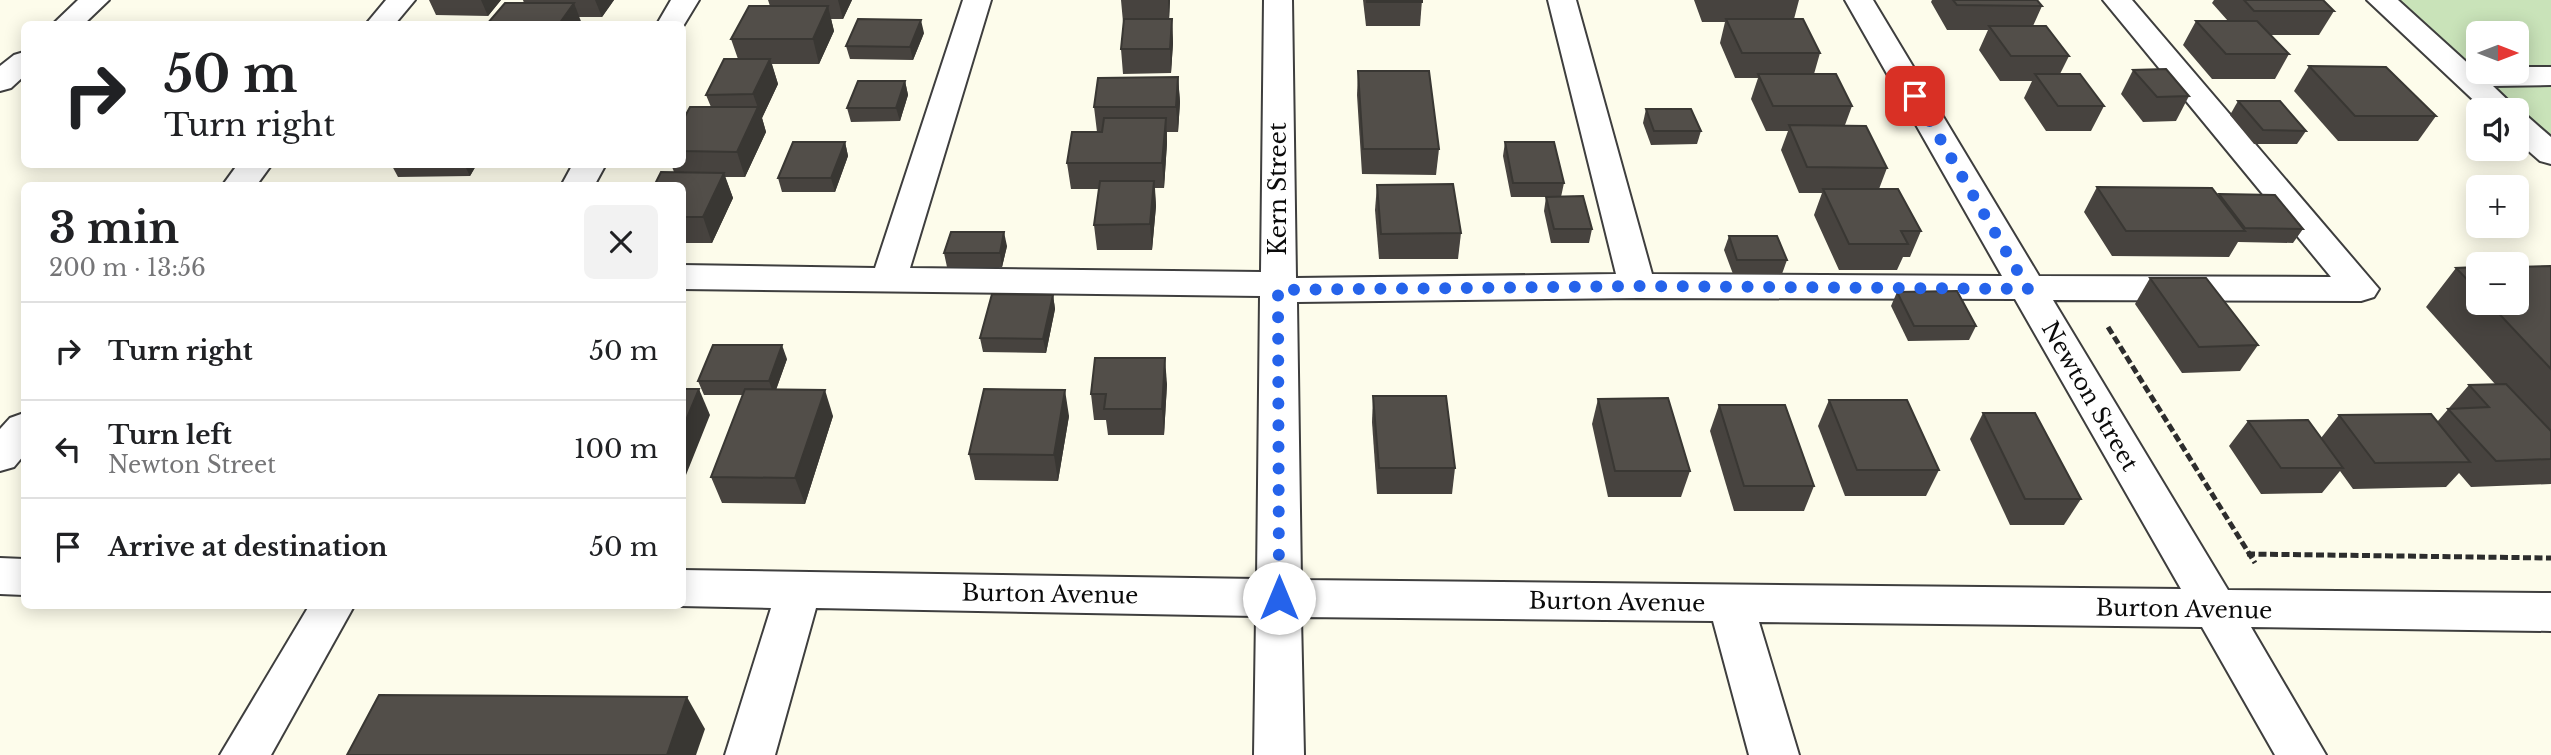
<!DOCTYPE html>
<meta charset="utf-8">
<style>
:root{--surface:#fff;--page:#f2f2f2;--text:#202124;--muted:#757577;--line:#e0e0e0}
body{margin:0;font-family:"Libre Baskerville",serif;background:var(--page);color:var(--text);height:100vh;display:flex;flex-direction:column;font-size:26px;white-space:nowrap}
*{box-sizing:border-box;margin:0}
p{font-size:23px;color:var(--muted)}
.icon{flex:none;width:38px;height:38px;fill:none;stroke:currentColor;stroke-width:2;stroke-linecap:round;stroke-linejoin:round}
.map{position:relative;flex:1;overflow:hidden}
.drawer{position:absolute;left:21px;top:182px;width:665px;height:427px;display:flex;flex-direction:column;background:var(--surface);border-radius:10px;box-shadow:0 4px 18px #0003}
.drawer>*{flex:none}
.guide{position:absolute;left:21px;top:21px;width:665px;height:147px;border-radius:10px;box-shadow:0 4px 18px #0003;background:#fff;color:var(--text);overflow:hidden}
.needle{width:46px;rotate:90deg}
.tools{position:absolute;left:2466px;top:21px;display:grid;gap:14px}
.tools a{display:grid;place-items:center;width:63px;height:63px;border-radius:10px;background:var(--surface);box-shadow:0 4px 18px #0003;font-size:35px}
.pin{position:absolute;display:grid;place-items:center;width:60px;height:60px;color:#fff;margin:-30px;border-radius:14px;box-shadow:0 4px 10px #0006}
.me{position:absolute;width:77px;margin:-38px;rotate:0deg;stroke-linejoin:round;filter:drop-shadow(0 0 5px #0008)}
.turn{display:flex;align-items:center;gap:24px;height:147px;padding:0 28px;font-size:32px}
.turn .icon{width:91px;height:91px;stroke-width:2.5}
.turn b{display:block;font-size:49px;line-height:60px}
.round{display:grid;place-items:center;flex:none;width:74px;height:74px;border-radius:10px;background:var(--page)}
.summary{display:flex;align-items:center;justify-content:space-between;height:119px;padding:0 28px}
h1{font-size:42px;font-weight:700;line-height:52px}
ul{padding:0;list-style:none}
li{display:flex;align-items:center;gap:21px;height:98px;padding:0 28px;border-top:2px solid var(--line)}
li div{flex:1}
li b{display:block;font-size:26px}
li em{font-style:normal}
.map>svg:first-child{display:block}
</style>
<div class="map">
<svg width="2551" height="755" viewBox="0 0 2551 755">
<rect width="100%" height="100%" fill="#fdfceb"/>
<!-- green -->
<path fill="#c9e3b9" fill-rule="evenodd" d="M2381,0H2551V154L2517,123L2516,110H2502ZM2478,33H2516V72H2478Z"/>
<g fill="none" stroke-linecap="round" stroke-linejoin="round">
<!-- minor casing -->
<g stroke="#3e3e3e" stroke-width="4">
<g id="minor">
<polygon points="78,0 109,0 84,24 53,24"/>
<polygon points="386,0 415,0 395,24 366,24"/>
<polygon points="671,0 699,0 682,28 682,24 657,24"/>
<path d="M963,0H991L910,268L1261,272L1264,0H1292L1296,278L1616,274L1548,0H1576L1652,274L2002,276L1845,0H1873L2039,276L2331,277L2103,0H2132L2379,289L2374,297L2361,301L2053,300L2228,590L2551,593V631L2251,627L2326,755H2275L2202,627L1759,622L1799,755H1749L1713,621L1301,617L1304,755H1254L1256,616L816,608L775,755H725L771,608L680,606H682V570L1257,579L1260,296L682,289V265L875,268ZM1637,298L2015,299L2181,589L1301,580L1297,302Z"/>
<polygon points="2367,0 2398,0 2473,68 2478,68 2478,72 2516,72 2516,67 2551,67 2551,85 2493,86 2518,110 2484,110"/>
<polygon points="24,52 24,76 11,88 0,91 0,66 14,55"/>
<polygon points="2516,114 2527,116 2551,137 2551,164 2540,161 2516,140"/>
<polygon points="238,164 272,164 256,186 222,186"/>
<polygon points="573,164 606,164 594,186 561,186"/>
<polygon points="24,413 24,455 14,467 0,471 0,429 10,418"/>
<polygon points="0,558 24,559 24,595 0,594"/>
<polygon points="309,606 354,606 271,755 220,755"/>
</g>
</g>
<!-- path -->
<g stroke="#2d2d2d" stroke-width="5" stroke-dasharray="8 3.5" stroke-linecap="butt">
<polyline points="2108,327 2255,563"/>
<polyline points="2247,554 2551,558"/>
</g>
<!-- minor -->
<use href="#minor" fill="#fff" fill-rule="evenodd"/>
</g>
<!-- wall -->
<g fill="#47433f">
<polygon points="429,0 501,0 488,16 436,15"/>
<polygon points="523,0 614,0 602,17 579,17 524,3"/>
<polygon points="768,0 852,0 843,19 831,19 834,31 819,64 772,64 778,84 762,118 766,132 745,177 725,177 733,198 712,243 682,243 682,186 674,172 671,164 682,164 682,122 711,107 706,95 738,59 731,39 770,6"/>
<polygon points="1121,0 1170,0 1169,19 1172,19 1173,43 1171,73 1123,74 1121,49 1124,22 1123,22"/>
<polygon points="1363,0 1422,0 1420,26 1366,26"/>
<polygon points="1694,0 1799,0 1794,19 1820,53 1814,74 1852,106 1845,125 1887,168 1879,189 1921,231 1910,257 1903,257 1897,270 1839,270 1814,215 1822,193 1799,193 1781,150 1788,131 1766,131 1751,99 1758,78 1735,78 1720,43 1725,22 1702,22"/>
<polygon points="1932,0 2037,0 2042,6 2033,26 2069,56 2060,74 2104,106 2091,131 2046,131 2024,98 2032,81 2000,81 1979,50 1988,30 1947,30 1931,2"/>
<polygon points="2214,0 2323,0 2334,11 2319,35 2271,35 2289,54 2275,79 2212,79 2183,45 2196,21 2228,21 2212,3"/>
<polygon points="924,33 913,60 850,59 846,46"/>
<polygon points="2309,66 2436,116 2418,141 2338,141 2294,91"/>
<polygon points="2133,70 2189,96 2176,121 2143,122 2121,94"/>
<polygon points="1358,71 1439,149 1436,175 1362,174 1357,95"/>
<polygon points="1178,77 1180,102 1178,132 1167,132 1167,143 1164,188 1155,188 1156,206 1152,250 1097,250 1094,225 1099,189 1071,189 1067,163 1097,132 1094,107"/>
<polygon points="905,81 908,95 900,121 851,122 847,108"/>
<polygon points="2238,101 2306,131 2297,144 2254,144 2230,115"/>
<polygon points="1646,109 1701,131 1697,144 1651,145 1643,123"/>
<polygon points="845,142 848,156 835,192 782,192 778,178"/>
<polygon points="1505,142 1564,183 1561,197 1592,229 1589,243 1551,243 1544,211 1546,197 1511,197 1503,156"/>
<polygon points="391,164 477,164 470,176 398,177"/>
<polygon points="1377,185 1461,233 1458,259 1379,259 1375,210"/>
<polygon points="2097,187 2218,196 2219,194 2303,229 2293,243 2238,242 2229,257 2112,256 2084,212"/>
<polygon points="1729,236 1787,260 1782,274 1733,274 1724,250"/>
<polygon points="1007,246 1002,267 947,267 944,253"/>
<polygon points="2551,266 2551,484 2471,487 2459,473 2446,487 2353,489 2340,471 2322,493 2261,494 2229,446 2248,421 2321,438 2339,415 2437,422 2469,385 2495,384 2426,307 2456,268 2478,267 2478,303 2516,303"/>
<polygon points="2150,278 2258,345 2240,371 2182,373 2135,304"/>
<polygon points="1897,292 1976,326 1969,340 1908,341 1891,306"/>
<polygon points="1053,295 1055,309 1046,353 983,352 980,338"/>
<polygon points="787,359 776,390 833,416 805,504 722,503 711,477 743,395 704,395 698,381"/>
<polygon points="1167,384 1164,435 1108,435 1106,420 1094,420 1091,394"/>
<polygon points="1373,396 1455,468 1452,494 1377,494 1372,422"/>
<polygon points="1598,399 1690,471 1681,497 1608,497 1592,424"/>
<polygon points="1829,400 1939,470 1926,496 1845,496 1818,426"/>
<polygon points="1719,405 1814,486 1804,511 1734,511 1710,431"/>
<polygon points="1983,413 2081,499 2064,525 2010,525 1970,439"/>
<polygon points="1069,416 1058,481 975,480 969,454"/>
</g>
<!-- shaded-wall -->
<g fill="#393733">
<polygon points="481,0 501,0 488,16"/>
<polygon points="595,0 614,0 602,17"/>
<polygon points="838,0 852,0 843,19"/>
<polygon points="1168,0 1170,0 1169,21"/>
<polygon points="574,3 582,24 559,24"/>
<polygon points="828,6 834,31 819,64 813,39"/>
<polygon points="1172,19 1173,43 1171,73 1170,49"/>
<polygon points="921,20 924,33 913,60 910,47"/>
<polygon points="770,59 778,84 762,118 766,132 745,177 737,152 758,108 753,94"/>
<polygon points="1178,77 1180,102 1178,132 1176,107"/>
<polygon points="905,81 908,95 900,121 896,108"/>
<polygon points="1166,118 1167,143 1164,188 1162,163"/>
<polygon points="845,142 848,156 835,192 831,178"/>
<polygon points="464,164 477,164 470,176"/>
<polygon points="724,173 733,198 712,243 703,217"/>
<polygon points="1154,181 1156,206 1152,250 1150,224"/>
<polygon points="1004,232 1007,246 1002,267 1000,253"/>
<polygon points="1053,295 1055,309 1046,353 1043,339"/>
<polygon points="782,345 787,359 774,395 769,381"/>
<polygon points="1165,358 1167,384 1164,435 1162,409"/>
<polygon points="699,389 710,415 682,485 682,430"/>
<polygon points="825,390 833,416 805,504 795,478"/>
<polygon points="1065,390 1069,416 1058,481 1054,455"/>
<polygon points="687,697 705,729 696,755 667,755"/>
</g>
<!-- building -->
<g fill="#524e49" stroke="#393733" stroke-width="2">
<rect x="1367" y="0" width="55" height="2"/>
<polygon points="1953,0 2037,0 2042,6 1957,5"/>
<polygon points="2244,0 2323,0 2334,11 2254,11"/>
<polygon points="505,3 574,3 559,24 487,24"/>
<polygon points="749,6 828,6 813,39 731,39"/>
<polygon points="858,19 921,20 910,47 846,46"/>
<polygon points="1124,19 1172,19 1170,49 1121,49"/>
<polygon points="1726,19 1803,19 1820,53 1742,53"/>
<polygon points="2196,21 2257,21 2289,54 2226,54"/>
<polygon points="1989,26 2046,26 2069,56 2011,56"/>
<polygon points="724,59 770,59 753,94 706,95"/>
<polygon points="2309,66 2386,67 2436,116 2355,116"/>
<polygon points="2166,69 2189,96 2157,97 2133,70"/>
<polygon points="1358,71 1429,71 1439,149 1363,149"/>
<polygon points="1758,74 1836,74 1852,106 1773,106"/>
<polygon points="2035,74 2080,74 2104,106 2058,106"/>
<polygon points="1178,77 1176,107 1094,107 1098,78"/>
<polygon points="858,81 905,81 896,108 847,108"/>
<polygon points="2238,101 2280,101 2306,131 2263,130"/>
<polygon points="690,107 758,107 737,152 682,151 682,122"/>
<polygon points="1646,109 1691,109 1701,131 1654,131"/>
<polygon points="1104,118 1166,118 1162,163 1067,163 1072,132 1102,132"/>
<polygon points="1789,125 1866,126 1887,168 1807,167"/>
<polygon points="793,142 845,142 831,178 778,178"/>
<polygon points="1505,142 1554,142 1564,183 1513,183"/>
<polygon points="661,172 724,173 703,217 682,217 682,186 654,186"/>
<polygon points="1100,181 1154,181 1150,224 1094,225"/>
<polygon points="1453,184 1461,233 1381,234 1377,185"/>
<polygon points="2097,187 2212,188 2245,231 2126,231"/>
<polygon points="1823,189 1898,189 1921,231 1901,231 1908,244 1849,244"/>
<polygon points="2219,194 2275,195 2303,229 2245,228"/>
<polygon points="1583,196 1592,229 1554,229 1546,197"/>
<polygon points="951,232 1004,232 1000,253 944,253"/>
<polygon points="1729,236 1777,236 1787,260 1737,260"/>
<polygon points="2551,266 2551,369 2489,303 2516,303 2516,267"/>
<polygon points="2478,267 2478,291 2456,268"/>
<polygon points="2150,278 2206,278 2258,345 2199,347"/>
<polygon points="1957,291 1976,326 1914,326 1897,292"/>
<polygon points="992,294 1053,295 1043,339 980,338"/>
<polygon points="713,345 782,345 769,381 698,381"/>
<polygon points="1095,358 1165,358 1162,409 1104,409 1106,394 1091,394"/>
<polygon points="2506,384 2551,431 2551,459 2496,461 2448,409 2489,407 2469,385"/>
<polygon points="682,389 699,389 682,430"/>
<polygon points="745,389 825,390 795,478 711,477"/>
<polygon points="984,389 1065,390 1054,455 969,454"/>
<polygon points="1373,396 1446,396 1455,468 1379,468"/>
<polygon points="1668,398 1690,471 1615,471 1598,399"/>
<polygon points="1829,400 1907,400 1939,470 1857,470"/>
<polygon points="1719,405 1785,405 1814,486 1744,486"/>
<polygon points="1983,413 2035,413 2081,499 2025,499"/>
<polygon points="2431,414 2470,462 2375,463 2339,415"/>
<polygon points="2308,420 2343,468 2281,468 2248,421"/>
<polygon points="379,695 687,697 667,755 347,755"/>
</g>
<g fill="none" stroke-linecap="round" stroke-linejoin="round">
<!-- route -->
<polyline stroke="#2563eb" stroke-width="12" stroke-dasharray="0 21.6" points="1279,598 1278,290 1637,286 2028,289 1915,96"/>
</g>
<g text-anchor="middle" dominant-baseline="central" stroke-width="7" stroke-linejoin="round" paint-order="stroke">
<!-- street labels -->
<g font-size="23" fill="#0b0b0b" stroke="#fff">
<text transform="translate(1278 189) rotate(-90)">Kern Street</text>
<text transform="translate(2090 396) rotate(60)">Newton Street</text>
<text transform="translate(1050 594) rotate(1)">Burton Avenue</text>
<text transform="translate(1617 602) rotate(1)">Burton Avenue</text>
<text transform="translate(2184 609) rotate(1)">Burton Avenue</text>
</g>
</g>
</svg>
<div class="tools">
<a><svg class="needle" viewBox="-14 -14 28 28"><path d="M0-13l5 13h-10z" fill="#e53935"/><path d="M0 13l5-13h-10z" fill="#757577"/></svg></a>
<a><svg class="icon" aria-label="sound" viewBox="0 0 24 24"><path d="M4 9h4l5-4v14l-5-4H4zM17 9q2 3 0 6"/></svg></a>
<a>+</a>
<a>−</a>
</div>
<div class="pin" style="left:1915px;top:96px;background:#d93025"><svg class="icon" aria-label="arrive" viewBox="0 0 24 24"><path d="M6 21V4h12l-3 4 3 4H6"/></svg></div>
<svg class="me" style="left:1279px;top:598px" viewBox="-20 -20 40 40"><circle r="19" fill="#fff"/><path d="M0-13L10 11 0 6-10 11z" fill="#2563eb"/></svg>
<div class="guide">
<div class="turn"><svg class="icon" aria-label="right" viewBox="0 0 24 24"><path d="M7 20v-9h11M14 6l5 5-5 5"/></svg><div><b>50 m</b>Turn right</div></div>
</div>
<section class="drawer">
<div class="summary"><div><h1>3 min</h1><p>200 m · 13:56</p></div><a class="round"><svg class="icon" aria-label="close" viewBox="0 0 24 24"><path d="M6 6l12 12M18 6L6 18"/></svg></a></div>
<ul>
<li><svg class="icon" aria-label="right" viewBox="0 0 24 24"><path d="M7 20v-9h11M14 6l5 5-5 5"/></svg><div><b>Turn right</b></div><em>50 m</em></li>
<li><svg class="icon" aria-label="left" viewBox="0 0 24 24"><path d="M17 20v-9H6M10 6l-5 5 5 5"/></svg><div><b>Turn left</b><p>Newton Street</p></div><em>100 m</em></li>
<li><svg class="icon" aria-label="arrive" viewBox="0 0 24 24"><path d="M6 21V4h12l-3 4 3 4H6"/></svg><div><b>Arrive at destination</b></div><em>50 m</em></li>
</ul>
</section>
</div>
